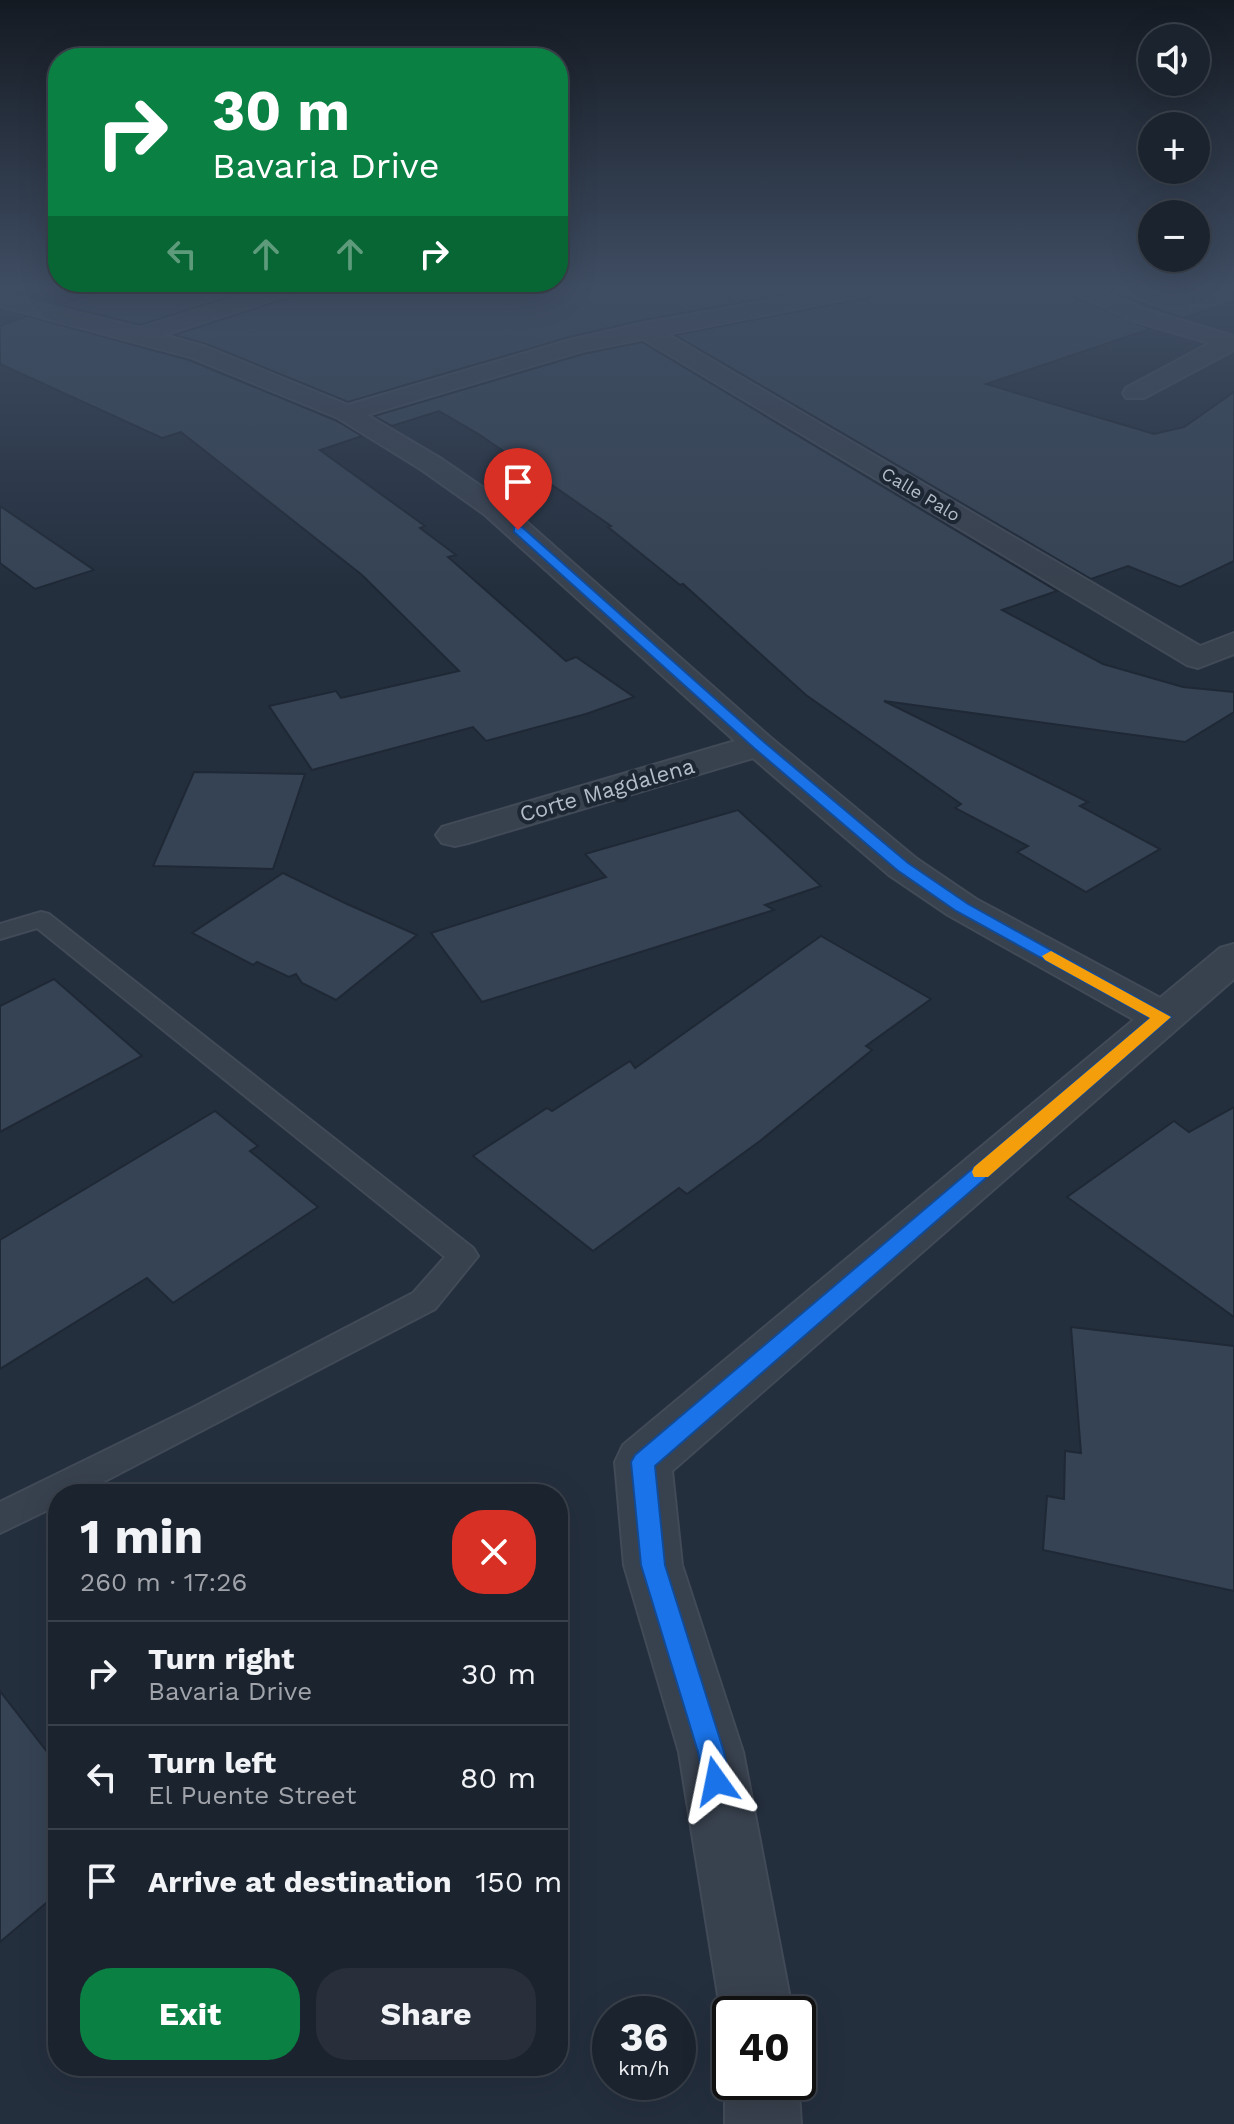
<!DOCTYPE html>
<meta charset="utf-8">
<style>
:root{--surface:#1b232e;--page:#282f3a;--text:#f1f3f6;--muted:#a0a4aa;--line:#39404a;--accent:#0b8043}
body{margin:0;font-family:"Work Sans",sans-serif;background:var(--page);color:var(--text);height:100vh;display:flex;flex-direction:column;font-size:30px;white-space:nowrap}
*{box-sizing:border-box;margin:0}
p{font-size:26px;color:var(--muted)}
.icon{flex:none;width:44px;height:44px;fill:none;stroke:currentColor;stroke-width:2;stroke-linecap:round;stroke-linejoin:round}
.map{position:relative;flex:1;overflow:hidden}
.panel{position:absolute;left:48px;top:1484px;width:520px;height:592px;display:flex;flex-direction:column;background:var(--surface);border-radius:32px;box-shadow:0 8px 32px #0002,0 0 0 2px var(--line)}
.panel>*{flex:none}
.banner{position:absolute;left:48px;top:48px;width:520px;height:244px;border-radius:32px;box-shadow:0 8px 32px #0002,0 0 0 2px var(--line);background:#0b8043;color:#fff;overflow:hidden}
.buttons{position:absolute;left:1138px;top:24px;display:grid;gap:16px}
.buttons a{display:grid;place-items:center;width:72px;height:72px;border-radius:50%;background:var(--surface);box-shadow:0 8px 32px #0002,0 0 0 2px var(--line);font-size:40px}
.speed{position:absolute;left:592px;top:1996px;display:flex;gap:16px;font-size:40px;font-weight:700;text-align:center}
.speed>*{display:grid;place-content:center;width:104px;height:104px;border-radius:50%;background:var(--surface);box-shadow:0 8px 32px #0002,0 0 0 2px var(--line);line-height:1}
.speed small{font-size:20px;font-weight:400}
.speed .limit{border:4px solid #111;border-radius:12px;background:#fff;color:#111}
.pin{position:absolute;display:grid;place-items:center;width:68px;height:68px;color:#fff;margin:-82px -34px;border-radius:50% 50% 50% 0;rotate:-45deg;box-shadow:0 0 8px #0007}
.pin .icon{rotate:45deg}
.me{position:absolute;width:88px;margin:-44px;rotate:348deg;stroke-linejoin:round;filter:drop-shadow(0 0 6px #0008)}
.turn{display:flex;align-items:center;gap:28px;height:168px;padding:0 32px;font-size:36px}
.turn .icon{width:104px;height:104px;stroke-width:2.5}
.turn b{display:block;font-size:56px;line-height:68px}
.lanes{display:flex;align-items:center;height:76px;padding:0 32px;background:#0003;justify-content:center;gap:40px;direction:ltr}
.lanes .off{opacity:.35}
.round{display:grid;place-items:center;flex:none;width:84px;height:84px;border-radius:32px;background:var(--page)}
.head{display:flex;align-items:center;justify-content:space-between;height:136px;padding:0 32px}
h1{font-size:48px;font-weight:700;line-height:60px}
.cta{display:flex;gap:16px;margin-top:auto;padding:16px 32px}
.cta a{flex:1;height:92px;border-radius:32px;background:var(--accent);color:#fff;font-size:32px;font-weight:700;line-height:92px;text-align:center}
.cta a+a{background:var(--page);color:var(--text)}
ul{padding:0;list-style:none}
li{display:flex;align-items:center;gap:24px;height:104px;padding:0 32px;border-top:2px solid var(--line)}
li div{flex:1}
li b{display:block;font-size:30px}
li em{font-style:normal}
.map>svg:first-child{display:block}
</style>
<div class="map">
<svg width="1234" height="2124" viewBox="0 0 1234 2124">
<rect width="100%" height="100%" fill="#242f3e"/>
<!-- building -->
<g fill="#364354" stroke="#1f2835" stroke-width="2">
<polygon points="108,289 255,289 140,325 60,305"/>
<polygon points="300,289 818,289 643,320 569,337 348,402 207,344 174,335 294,296"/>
<polygon points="879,289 1066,289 1072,296 1150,329 986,384 1154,434 1184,427 1234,392 1234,561 1180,587 1128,566 1091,579 675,335 867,298"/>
<polygon points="1104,289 1234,289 1234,301 1183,318"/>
<polygon points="27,316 189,360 337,421 362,436 320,450 425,526 420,528 456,555 448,557 566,661 576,657 634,697 586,714 486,741 473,727 312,770 269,706 336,691 341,698 459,671 362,575 181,432 162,438 0,364 0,326"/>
<polygon points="642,342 1057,591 1002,610 1103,664 1183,687 1234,692 1234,712 1185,742 884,701 1088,802 1080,806 1160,849 1086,892 1017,852 1028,846 955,808 961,804 806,695 683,584 680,585 608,527 611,526 480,435 439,411 392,426 374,416 583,354"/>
<polygon points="0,506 94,570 35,589 0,563"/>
<polygon points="194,772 305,774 273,869 153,866"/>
<polygon points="738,810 821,886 765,905 774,910 482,1002 431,933 606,877 585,854"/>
<polygon points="283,873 347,904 417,935 336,1000 302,983 296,974 289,977 257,962 253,965 192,933"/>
<polygon points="821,936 931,999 866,1046 872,1050 760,1141 687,1194 679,1188 593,1251 473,1156 547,1108 552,1111 630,1061 635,1068"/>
<polygon points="54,979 142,1056 0,1132 0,1006"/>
<polygon points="1234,1107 1234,1317 1067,1197 1174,1121 1189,1132"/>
<polygon points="215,1111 258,1146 250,1151 318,1207 173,1303 147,1278 0,1369 0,1240"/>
<polygon points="1071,1327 1234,1346 1234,1591 1043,1550 1047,1496 1064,1499 1065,1451 1081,1453"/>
<polygon points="0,1691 58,1766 58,1893 0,1942"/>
</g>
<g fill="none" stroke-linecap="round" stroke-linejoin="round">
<!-- service casing -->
<g stroke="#414a57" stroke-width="4">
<polygon id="service" points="41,912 49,914 473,1248 478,1256 435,1309 80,1494 58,1494 58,1505 0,1533 0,1502 194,1407 413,1293 445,1257 37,928 0,939 0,924"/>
</g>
<!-- minor casing -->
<g stroke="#414a57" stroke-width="4">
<g id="minor">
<polygon points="265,289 297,289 293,293 164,335 206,347 348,405 570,340 644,323 834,289 876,289 866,295 667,334 1200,646 1234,633 1234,654 1198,668 1187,665 643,339 582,351 367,415 440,458 504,502 771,738 917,859 976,899 1177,1007 1183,1017 1177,1027 1162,1031 1147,1027 948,915 889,875 753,758 468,843 455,846 442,843 436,835 442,827 735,741 484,514 422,470 338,418 190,357 0,306 0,294 140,328"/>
<polygon points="1069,289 1097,289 1150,311 1234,336 1234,350 1144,398 1126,398 1123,393 1126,388 1210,343 1134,321 1073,293"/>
</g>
</g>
<!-- tertiary casing -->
<g stroke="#414a57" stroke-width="4">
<g id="tertiary">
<polygon points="1234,944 1234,979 672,1471 682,1565 743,1752 793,2014 730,2014 730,2036 721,2014 679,1752 624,1565 615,1462 623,1445 1220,948"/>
<polygon points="730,2070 730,2082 798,2082 798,2079 801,2124 725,2124 725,2082"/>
</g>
</g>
<!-- service -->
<use href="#service" fill="#38414e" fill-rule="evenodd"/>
<!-- minor -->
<use href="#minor" fill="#38414e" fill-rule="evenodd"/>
<!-- tertiary -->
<use href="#tertiary" fill="#38414e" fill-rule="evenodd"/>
</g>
<!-- sky -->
<linearGradient id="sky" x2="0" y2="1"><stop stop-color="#141a22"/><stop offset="0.49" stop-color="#3f4d63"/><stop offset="1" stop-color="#3f4d63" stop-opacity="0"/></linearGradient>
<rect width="1234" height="586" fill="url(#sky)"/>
<!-- route -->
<polygon fill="#1a73e8" stroke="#114b97" stroke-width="2" points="514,527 522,527 764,742 908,863 968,904 1171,1017 655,1466 665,1565 724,1752 730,1781 726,1791 716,1795 706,1791 698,1752 641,1565 631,1462 635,1455 1150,1018 956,911 897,870 754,748 514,532"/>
<!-- slow -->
<polygon fill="#f59e0b" points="1051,951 1171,1017 988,1177 974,1177 972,1172 974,1167 1150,1018 1045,960 1042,956"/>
<g text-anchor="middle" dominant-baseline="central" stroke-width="8" stroke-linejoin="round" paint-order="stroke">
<!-- far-street labels -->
<g font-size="18" fill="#b4bcc9" stroke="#1d2633">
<text transform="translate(921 494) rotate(31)">Calle Palo</text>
</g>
<!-- street labels -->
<g font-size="22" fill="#b4bcc9" stroke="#1d2633">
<text transform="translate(607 790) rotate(-16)">Corte Magdalena</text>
</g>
</g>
</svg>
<div class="buttons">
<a><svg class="icon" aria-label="sound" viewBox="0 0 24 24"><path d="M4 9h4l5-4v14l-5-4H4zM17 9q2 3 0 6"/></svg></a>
<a>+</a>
<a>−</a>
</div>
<div class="speed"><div>36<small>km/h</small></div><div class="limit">40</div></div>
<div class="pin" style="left:518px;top:530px;background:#d93025"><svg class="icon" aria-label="arrive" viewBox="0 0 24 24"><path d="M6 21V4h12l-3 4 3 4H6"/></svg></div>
<svg class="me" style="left:716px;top:1781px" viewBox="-20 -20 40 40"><path d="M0-17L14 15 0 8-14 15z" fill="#1a73e8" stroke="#fff" stroke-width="4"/></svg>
<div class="banner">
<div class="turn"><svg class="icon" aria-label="right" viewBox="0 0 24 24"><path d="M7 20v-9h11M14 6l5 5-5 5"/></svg><div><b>30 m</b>Bavaria Drive</div></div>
<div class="lanes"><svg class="icon off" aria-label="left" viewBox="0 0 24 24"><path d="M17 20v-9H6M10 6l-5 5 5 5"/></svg><svg class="icon off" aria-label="ahead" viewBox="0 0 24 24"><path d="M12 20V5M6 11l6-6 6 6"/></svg><svg class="icon off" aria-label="ahead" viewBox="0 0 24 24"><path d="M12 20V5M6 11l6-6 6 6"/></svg><svg class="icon" aria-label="right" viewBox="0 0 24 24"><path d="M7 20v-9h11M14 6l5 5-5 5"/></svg></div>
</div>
<section class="panel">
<div class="head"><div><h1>1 min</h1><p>260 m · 17:26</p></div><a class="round" style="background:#d93025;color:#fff"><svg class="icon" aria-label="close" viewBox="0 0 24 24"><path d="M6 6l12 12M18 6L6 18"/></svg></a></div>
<ul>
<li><svg class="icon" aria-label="right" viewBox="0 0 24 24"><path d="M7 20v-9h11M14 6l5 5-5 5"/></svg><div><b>Turn right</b><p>Bavaria Drive</p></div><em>30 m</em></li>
<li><svg class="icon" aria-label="left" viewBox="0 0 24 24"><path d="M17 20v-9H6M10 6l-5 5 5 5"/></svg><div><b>Turn left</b><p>El Puente Street</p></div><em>80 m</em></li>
<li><svg class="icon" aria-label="arrive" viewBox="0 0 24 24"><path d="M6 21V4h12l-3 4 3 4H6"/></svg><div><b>Arrive at destination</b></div><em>150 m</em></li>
</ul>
<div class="cta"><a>Exit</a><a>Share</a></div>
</section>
</div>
